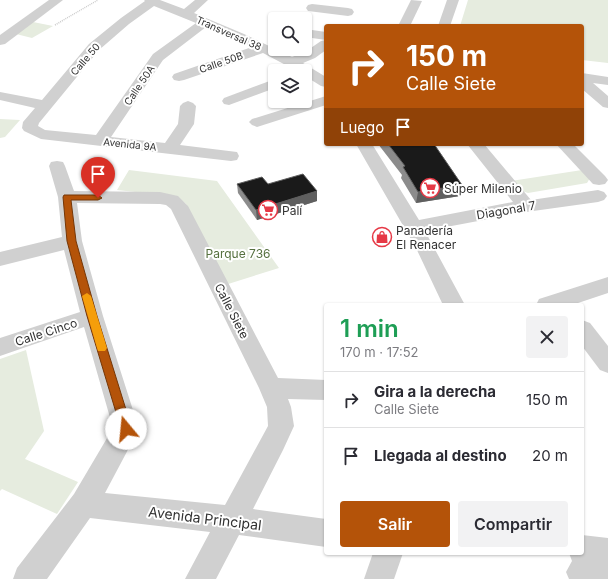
<!DOCTYPE html>
<html lang="es">
<meta charset="utf-8">
<style>
:root{--surface:#fff;--page:#f2f2f3;--text:#2b2b33;--muted:#7c7c81;--line:#e1e1e2;--accent:#b45309}
body{margin:0;font-family:Inter,sans-serif;background:var(--page);color:var(--text);height:100vh;display:flex;flex-direction:column;font-size:15px;white-space:nowrap}
*{box-sizing:border-box;margin:0}
p{font-size:13px;color:var(--muted)}
.icon{flex:none;width:22px;height:22px;fill:none;stroke:currentColor;stroke-width:2;stroke-linecap:round;stroke-linejoin:round}
.map{position:relative;flex:1;overflow:hidden}
.drawer{position:absolute;left:324px;top:303px;width:260px;height:252px;display:flex;flex-direction:column;background:var(--surface);border-radius:4px;box-shadow:0 1px 3px #0004}
.drawer>*{flex:none}
.guide{position:absolute;left:324px;top:24px;width:260px;height:122px;border-radius:4px;box-shadow:0 1px 3px #0004;background:#b45309;color:#fff;overflow:hidden}
.tools{position:absolute;left:268px;top:12px;display:grid;gap:8px}
.tools a{display:grid;place-items:center;width:44px;height:44px;border-radius:4px;background:var(--surface);box-shadow:0 1px 3px #0004;font-size:20px}
.pin{position:absolute;display:grid;place-items:center;width:34px;height:34px;color:#fff;margin:-41px -17px;border-radius:50% 50% 50% 0;rotate:-45deg;box-shadow:0 0 4px #0007}
.pin .icon{rotate:45deg}
.me{position:absolute;width:44px;margin:-22px;rotate:343deg;stroke-linejoin:round;filter:drop-shadow(0 0 3px #0008)}
.turn{display:flex;align-items:center;gap:14px;height:84px;padding:0 16px;font-size:18px}
.turn .icon{width:52px;height:52px;stroke-width:2.5}
.turn b{display:block;font-size:28px;line-height:34px}
.then{display:flex;align-items:center;height:38px;padding:0 16px;background:#0003;gap:8px;font-size:15px}
.round{display:grid;place-items:center;flex:none;width:42px;height:42px;border-radius:4px;background:var(--page)}
.overview{display:flex;align-items:center;justify-content:space-between;height:68px;padding:0 16px}
h1{font-size:24px;font-weight:600;line-height:30px;color:#1e9e55}
.cta{display:flex;gap:8px;margin-top:auto;padding:8px 16px}
.cta a{flex:1;height:46px;border-radius:4px;background:var(--accent);color:#fff;font-size:16px;font-weight:600;line-height:46px;text-align:center}
.cta a+a{background:var(--page);color:var(--text)}
ul{padding:0;list-style:none}
li{display:flex;align-items:center;gap:12px;height:56px;padding:0 16px;border-top:1px solid var(--line)}
li div{flex:1}
li b{display:block;font-size:15px}
li em{font-style:normal}
.map>svg:first-child{display:block}
</style>
<div class="map">
<svg width="608" height="579" viewBox="0 0 608 579">
<rect width="100%" height="100%" fill="#fff"/>
<!-- green -->
<g fill="#e6ecdf">
<polygon points="468,0 608,0 608,63 582,60 582,26 460,26"/>
<polygon points="28,21 53,26 32,38 16,34"/>
<polygon points="0,119 20,120 5,137 0,138"/>
<polygon points="129,170 217,181 279,268 225,285 186,204 179,198 172,196 117,190"/>
<polygon points="582,170 590,178 587,183 528,193 519,190 511,181"/>
<polygon points="26,350 44,431 25,459 78,482 57,514 2,489 0,491 0,359"/>
</g>
<g fill="none" stroke-linecap="round" stroke-linejoin="round">
<!-- path -->
<polyline stroke="#cdcdcd" stroke-width="1.5" stroke-dasharray="1 1" stroke-linecap="butt" points="55,25 98,0"/>
<!-- minor -->
<g fill="#d0d0d0" fill-rule="evenodd">
<polygon points="49,0 63,0 5,44 0,45 0,35"/>
<path d="M144,0H160L184,9L195,0H208L194,13L244,34L292,57L305,52L321,41L326,40V50L315,58L303,63L326,77V87L321,86L305,76V71H297L263,53L184,80L179,81L174,80L172,77L174,74L252,47L206,27L163,60L111,137L165,143L178,124L180,106L183,103L188,101L193,103L196,106L194,124L180,145L237,152L239,156L237,160L231,161L41,139L24,131L22,128L23,122L35,108L0,100V92L42,100L89,44L121,18L145,1ZM154,6L196,23L153,54L96,135L45,130L38,126L39,123L99,50L129,24Z"/>
<polygon points="411,0 422,1 410,26 398,26"/>
<polygon points="447,0 459,0 450,26 438,26"/>
<polygon points="312,4 348,8 352,9 354,12 352,15 348,16 308,11 306,8 308,5"/>
<polygon points="305,29 326,32 326,40 305,37"/>
<polygon points="582,73 608,77 608,85 593,83 608,96 608,108 603,107 582,89"/>
<polygon points="275,79 275,88 229,105 224,104 222,101 224,98"/>
<polygon points="326,96 326,105 257,127 252,125 249,122 252,119"/>
<polygon points="356,144 372,144 419,220 513,202 467,144 484,144 531,200 598,190 604,192 607,196 604,200 598,202 526,212 425,231 465,305 443,305 416,248"/>
<polygon points="556,144 573,144 605,176 608,180 605,184 599,185 593,184"/>
<path d="M57,161L63,162L65,166L74,191L160,192L178,196L188,206L278,378L326,380V400L288,399L291,407L294,426L283,450L253,509L326,519V547L239,535L216,579H185L210,532L90,518L47,579H13L17,568L74,494L113,428L84,327L0,356V338L80,312L64,250L0,266V252L62,237L58,197L49,166L51,162ZM77,203L160,204L166,205L171,209L259,388L267,407L268,426L225,505L105,493L139,429L103,316L82,241Z"/>
<polygon points="608,277 608,293 572,305 536,305 539,299"/>
<polygon points="582,320 590,323 608,346 608,373 600,370 582,346"/>
<polygon points="582,535 608,538 608,579 569,579 566,572 572,561 569,553 582,553"/>
<polygon points="373,553 403,553 394,579 364,579"/>
</g>
</g>
<!-- wall -->
<g fill="#8c8c8c">
<polygon points="378,144 434,144 460,196 416,203 401,178 402,175"/>
<polygon points="237,184 317,191 317,201 257,220 238,193"/>
</g>
<!-- shaded-wall -->
<g fill="#5f5f5f">
<polygon points="462,185 460,196 416,203 418,192"/>
<polygon points="317,191 317,201 257,220 256,210"/>
</g>
<!-- building -->
<g fill="#1a1a1a" stroke="#5f5f5f">
<polygon points="388,144 434,144 462,185 418,192 403,167 405,166"/>
<polygon points="303,174 317,191 256,210 237,184 262,177 268,184"/>
</g>
<!-- route -->
<polygon fill="#b45309" stroke="#753606" points="64,195 98,195 102,198 98,200 71,200 76,241 97,316 132,429 130,433 126,434 122,433 121,429 87,316 67,241 63,197"/>
<!-- slow -->
<polygon fill="#f59e0b" points="87,293 91,296 107,348 105,351 98,351 97,348 82,296"/>
<!-- icons -->
<defs>
<g id="supermarket-ring" transform="scale(1)"><circle r="9.5" fill="#fff" stroke="#e63946" stroke-width="1.5"/><path d="M-6-5.5h2.5l.6 2H6L4.5 2H-2.5L-4.4-4H-6ZM-1.5 3.2a1.3 1.3 0 1 0 .1 0ZM3 3.2a1.3 1.3 0 1 0 .1 0Z" fill="#e63946"/></g>
<g id="shop-ring" transform="scale(1)"><circle r="9.5" fill="#fff" stroke="#e63946" stroke-width="1.5"/><path d="M-5-2.5h2.3a2.7 3.5 0 0 1 5.4 0H5L5.5 6h-11ZM-1.5-2.5h3a1.5 2.3 0 0 0-3 0Z" fill="#e63946"/></g>
</defs>
<g fill-rule="evenodd">
<use href="#supermarket-ring" x="430" y="188"/>
<use href="#supermarket-ring" x="268" y="210"/>
<use href="#shop-ring" x="382" y="237"/>
</g>
<g text-anchor="middle" dominant-baseline="central" stroke-width="4" stroke-linejoin="round" paint-order="stroke">
<!-- far-street labels -->
<g font-size="10" fill="#333" stroke="#fff">
<text transform="translate(229 33) rotate(24)">Transversal 38</text>
<text transform="translate(85 59) rotate(-49)">Calle 50</text>
<text transform="translate(221 62) rotate(-19)">Calle 50B</text>
<text transform="translate(139 85) rotate(-56)">Calle 50A</text>
<text transform="translate(130 144) rotate(6)">Avenida 9A</text>
</g>
<!-- poi labels -->
<g font-size="12" fill="#333" stroke="#fff" text-anchor="start">
<text x="444" y="188">Súper Milenio</text>
<text x="282" y="210">Palí</text>
<text x="396" y="230">Panadería<tspan x="396" dy="14">El Renacer</tspan></text>
</g>
<!-- street labels -->
<g font-size="12" fill="#333" stroke="#fff">
<text transform="translate(506 210) rotate(-10)">Diagonal 7</text>
<text transform="translate(232 311) rotate(63)">Calle Siete</text>
<text transform="translate(46 332) rotate(-18)">Calle Cinco</text>
</g>
<!-- park labels -->
<g font-size="12" fill="#56703f" stroke="#fff">
<text x="238" y="253">Parque 736</text>
</g>
<!-- near-street labels -->
<g font-size="14" fill="#333" stroke="#fff">
<text transform="translate(205 518) rotate(7)">Avenida Principal</text>
</g>
</g>
</svg>
<div class="tools">
<a><svg class="icon" aria-label="search" viewBox="0 0 24 24"><circle cx="10" cy="10" r="6"/><path d="M15 15l6 6"/></svg></a>
<a><svg class="icon" aria-label="layers" viewBox="0 0 24 24"><path d="M12 4l9 5-9 5-9-5zM3 14l9 5 9-5"/></svg></a>
</div>
<div class="pin" style="left:98px;top:198px;background:#d93025"><svg class="icon" aria-label="arrive" viewBox="0 0 24 24"><path d="M6 21V4h12l-3 4 3 4H6"/></svg></div>
<svg class="me" style="left:126px;top:429px" viewBox="-20 -20 40 40"><circle r="19" fill="#fff"/><path d="M0-13L10 11 0 6-10 11z" fill="#b45309"/></svg>
<div class="guide">
<div class="turn"><svg class="icon" aria-label="right" viewBox="0 0 24 24"><path d="M7 20v-9h11M14 6l5 5-5 5"/></svg><div><b>150 m</b>Calle Siete</div></div>
<div class="then">Luego<svg class="icon" aria-label="arrive" viewBox="0 0 24 24"><path d="M6 21V4h12l-3 4 3 4H6"/></svg></div>
</div>
<section class="drawer">
<div class="overview"><div><h1>1 min</h1><p>170 m · 17:52</p></div><a class="round"><svg class="icon" aria-label="close" viewBox="0 0 24 24"><path d="M6 6l12 12M18 6L6 18"/></svg></a></div>
<ul>
<li><svg class="icon" aria-label="right" viewBox="0 0 24 24"><path d="M7 20v-9h11M14 6l5 5-5 5"/></svg><div><b>Gira a la derecha</b><p>Calle Siete</p></div><em>150 m</em></li>
<li><svg class="icon" aria-label="arrive" viewBox="0 0 24 24"><path d="M6 21V4h12l-3 4 3 4H6"/></svg><div><b>Llegada al destino</b></div><em>20 m</em></li>
</ul>
<div class="cta"><a>Salir</a><a>Compartir</a></div>
</section>
</div>
